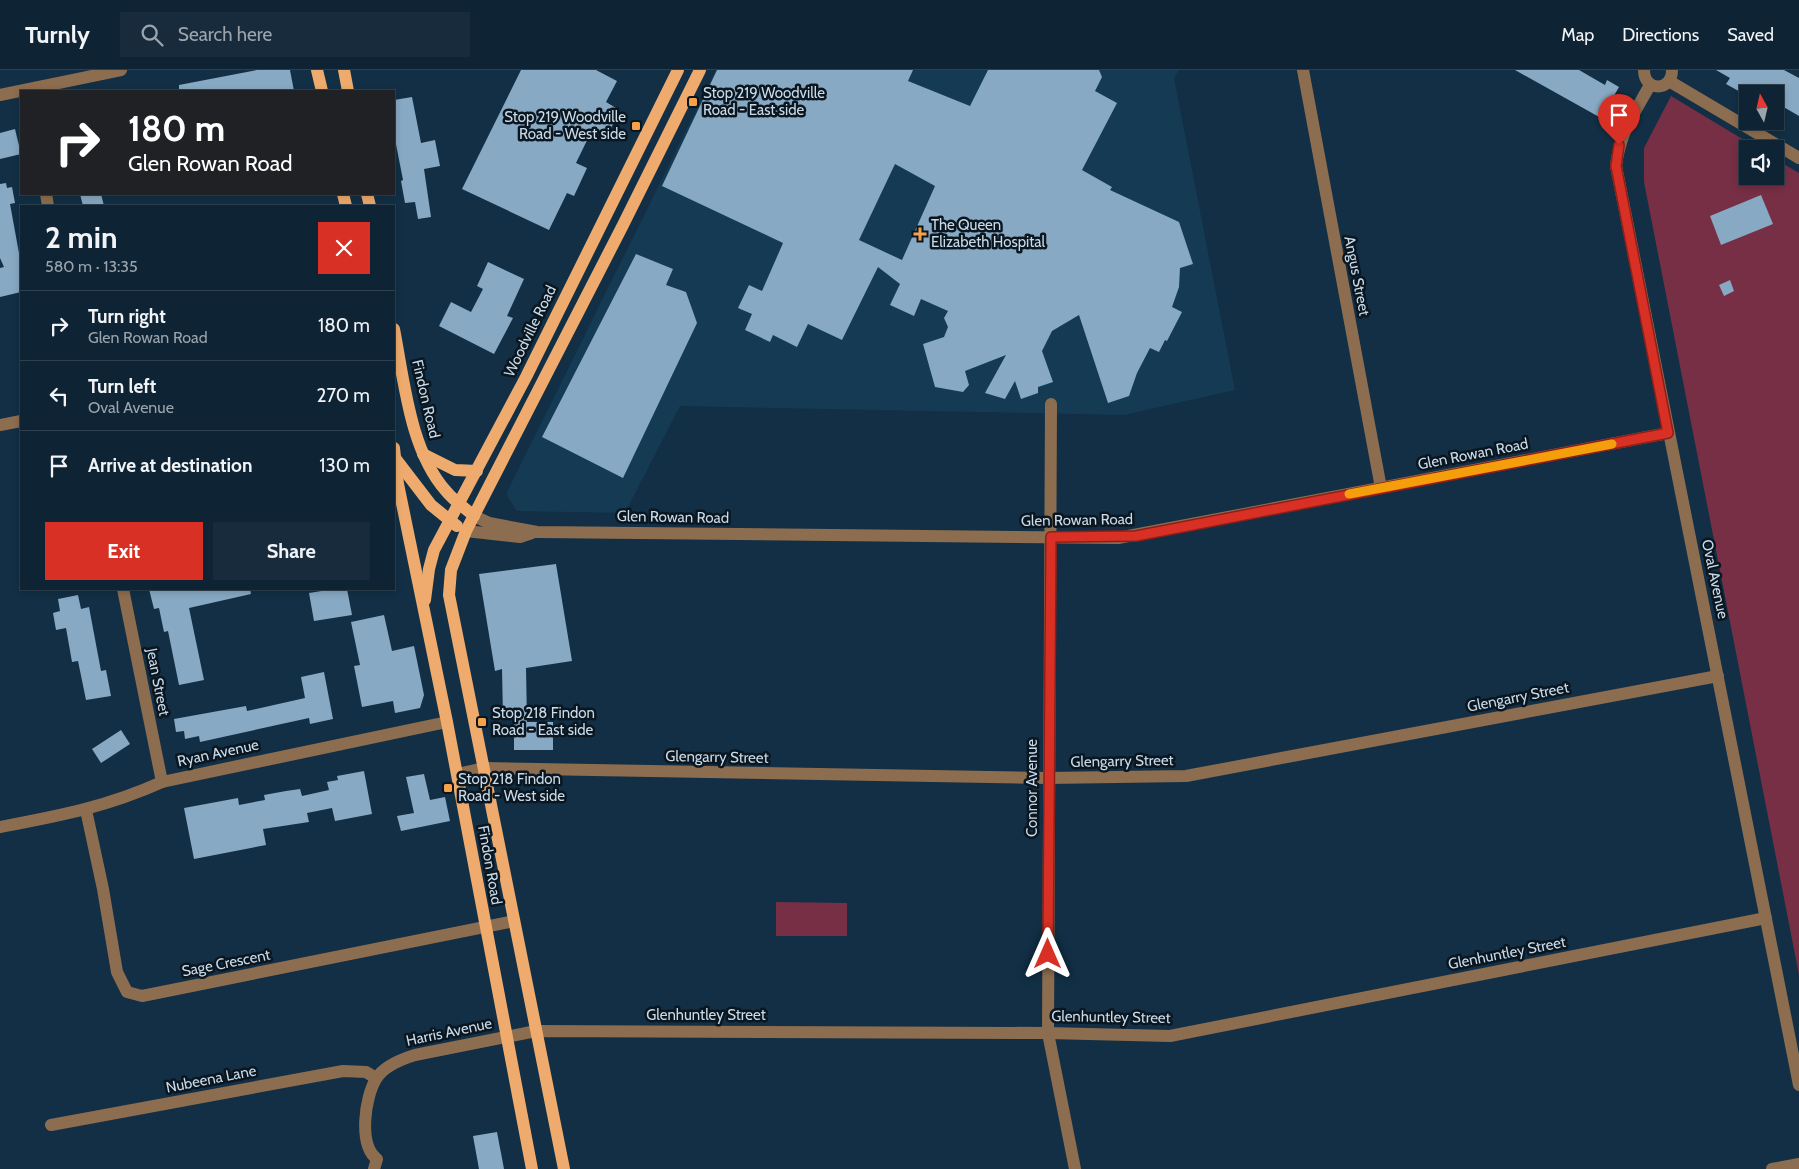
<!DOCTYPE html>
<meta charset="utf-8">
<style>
:root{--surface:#0e2334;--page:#172b3c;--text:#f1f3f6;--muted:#9ba4ac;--line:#2e404f;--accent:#d93025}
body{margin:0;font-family:Cabin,sans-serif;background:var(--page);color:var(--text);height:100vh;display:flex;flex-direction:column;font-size:19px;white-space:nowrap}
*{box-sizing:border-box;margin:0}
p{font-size:16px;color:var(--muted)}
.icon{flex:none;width:28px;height:28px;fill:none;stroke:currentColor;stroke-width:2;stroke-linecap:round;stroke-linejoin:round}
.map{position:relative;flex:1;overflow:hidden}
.drawer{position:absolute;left:20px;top:135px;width:375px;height:385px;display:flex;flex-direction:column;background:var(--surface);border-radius:0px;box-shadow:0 2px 8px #0003,0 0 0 1px var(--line)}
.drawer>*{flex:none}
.top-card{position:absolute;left:20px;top:20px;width:375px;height:105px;border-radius:0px;box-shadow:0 2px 8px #0003,0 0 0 1px var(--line);background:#202124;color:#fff;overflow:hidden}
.needle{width:32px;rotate:352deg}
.buttons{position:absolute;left:1739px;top:15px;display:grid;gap:10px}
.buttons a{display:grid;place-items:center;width:45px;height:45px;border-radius:0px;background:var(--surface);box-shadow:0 2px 8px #0003,0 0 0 1px var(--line);font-size:25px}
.pin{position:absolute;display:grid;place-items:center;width:42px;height:42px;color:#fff;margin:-51px -21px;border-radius:50% 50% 50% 0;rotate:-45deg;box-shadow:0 0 5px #0007}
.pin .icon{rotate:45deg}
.me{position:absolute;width:55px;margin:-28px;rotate:0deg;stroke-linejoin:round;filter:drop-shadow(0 0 4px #0008)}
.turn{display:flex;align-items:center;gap:18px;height:105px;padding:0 25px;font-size:22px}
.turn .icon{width:65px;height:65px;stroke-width:2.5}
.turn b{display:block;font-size:35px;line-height:42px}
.round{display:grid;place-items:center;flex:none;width:52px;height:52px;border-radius:0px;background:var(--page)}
.head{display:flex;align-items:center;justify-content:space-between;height:85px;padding:0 25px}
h1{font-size:30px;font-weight:700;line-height:38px}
.button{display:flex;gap:10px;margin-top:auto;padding:10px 25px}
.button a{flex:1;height:58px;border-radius:0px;background:var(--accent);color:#fff;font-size:20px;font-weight:700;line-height:58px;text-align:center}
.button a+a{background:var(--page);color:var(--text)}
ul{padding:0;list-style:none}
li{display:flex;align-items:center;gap:15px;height:70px;padding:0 25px;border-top:1px solid var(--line)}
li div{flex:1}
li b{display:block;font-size:19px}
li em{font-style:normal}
header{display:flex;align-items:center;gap:30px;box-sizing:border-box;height:70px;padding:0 25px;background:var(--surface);border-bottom:1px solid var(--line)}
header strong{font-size:24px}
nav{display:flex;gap:28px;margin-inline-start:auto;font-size:18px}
.search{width:350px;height:45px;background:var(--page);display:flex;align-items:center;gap:12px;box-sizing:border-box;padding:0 18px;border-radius:0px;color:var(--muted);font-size:19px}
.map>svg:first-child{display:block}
</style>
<header>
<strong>Turnly</strong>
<div class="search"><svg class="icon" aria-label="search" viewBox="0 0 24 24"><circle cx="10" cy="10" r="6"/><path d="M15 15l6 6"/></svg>Search here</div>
<nav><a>Map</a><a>Directions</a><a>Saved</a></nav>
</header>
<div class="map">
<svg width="1799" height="1099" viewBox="0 0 1799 1099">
<rect width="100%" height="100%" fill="#122f45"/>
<!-- built -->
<polygon fill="#153a54" points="716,0 1179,0 1174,8 1235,320 1124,345 680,336 625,443 517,441 506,424"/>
<!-- green -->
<g fill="#762f45">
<polygon points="1671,26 1759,79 1748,79 1748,106 1775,106 1775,89 1799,103 1799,905 1644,112 1644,78"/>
<polygon points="776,832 847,833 847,866 776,866"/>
</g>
<!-- building -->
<g fill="#88a9c3" fill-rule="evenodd">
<polygon points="257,0 290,0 294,21 179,21 179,15"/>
<polygon points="521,0 596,0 617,11 606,32 616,38 616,47 611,58 604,63 593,58 576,93 587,98 574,126 567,123 549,160 462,119"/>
<path d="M717,0H913L908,11L970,36L988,0H1099L1102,7L1095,21L1117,33L1082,100L1112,117L1110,120L1179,152L1193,194L1180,198L1179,217L1172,237L1182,242L1167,271L1165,270L1159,282L1150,278L1137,303L1129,326L1108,333L1079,245L1052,261L1042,281L1053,312L1038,317V323L1021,329L1015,311L1005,329L985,323L1006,285L965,301L969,315L963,322L935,317L923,274L944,267L948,257L944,248L948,241L921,229L914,246L890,235L900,214L878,197L842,270L808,254L797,277L773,265L770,272L745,260L752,244L738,238L749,215L762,221L783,173L662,116ZM895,94L935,116L902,190L859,170Z"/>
<polygon points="1515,0 1579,0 1605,15 1607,10 1619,17 1601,48"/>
<polygon points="1716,0 1784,0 1799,8 1799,46 1775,32 1775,24 1744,24 1726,14 1730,8"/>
<polygon points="412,27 421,73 435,70 440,96 424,99 431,147 418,149 415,132 405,133 401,111 403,110 394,64 394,30"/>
<polygon points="15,59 21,84 0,89 0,63"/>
<polygon points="6,113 7,118 12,117 15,133 10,134 21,194 21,222 0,227 0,198 4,197 0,188 0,114"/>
<polygon points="80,124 101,124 104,136 83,136"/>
<polygon points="1761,125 1773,154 1721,175 1710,146"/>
<polygon points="636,184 673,199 666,215 686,222 697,253 623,408 542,367"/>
<polygon points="488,192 524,209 507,246 513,248 494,284 439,256 451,232 471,242 483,219 477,216"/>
<polygon points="1730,210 1734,221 1724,226 1719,215"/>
<polygon points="556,494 572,591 526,598 527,652 553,652 553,680 514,680 514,647 503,648 502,599 495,601 479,504"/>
<polygon points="149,519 250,519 251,524 189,538 204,610 179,615 168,561 164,562 159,538 154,539"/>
<polygon points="334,519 347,519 352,545 314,551 309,523"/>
<polygon points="78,525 81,539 89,537 101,601 106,600 111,626 86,630 78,591 72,592 66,558 56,560 53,543 60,541 58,529"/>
<polygon points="384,545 392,581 414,576 424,625 420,638 395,643 393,631 362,637 354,596 360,595 351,552"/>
<polygon points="324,602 333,649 310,654 309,648 200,672 199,666 185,669 184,661 176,662 174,649 246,636 247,641 305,628 301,607"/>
<polygon points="121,660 130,674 101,693 92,679"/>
<polygon points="364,701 372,744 335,751 332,738 307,743 309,752 263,759 266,775 194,789 184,738 238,728 239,735 265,730 264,725 286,721 300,719 302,726 329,720 327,712 338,710 337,706"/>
<polygon points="424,704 430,730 445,727 450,751 401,761 397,746 414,743 406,707"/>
<polygon points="497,1062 504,1099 479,1099 473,1066"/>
</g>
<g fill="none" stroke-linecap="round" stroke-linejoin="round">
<!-- minor -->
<g stroke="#8d6d4f" stroke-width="12">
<polyline points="1303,0 1381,418"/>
<path d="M1644,0C1644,22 1672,22 1672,0"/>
<polyline points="1669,11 1799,88"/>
<path d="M1650,15C1634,44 1620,62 1616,96L1799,1015"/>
<polyline points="0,25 121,0"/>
<polyline points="46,124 48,136"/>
<polyline points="1051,334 1048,963 1075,1099"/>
<polyline points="0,355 21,351"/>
<polyline points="474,446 489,453 537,462 1118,468 1668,363"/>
<polyline points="466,461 520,467 532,463"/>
<polyline points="123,519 162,712"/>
<polyline points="457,704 484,698 1048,708 1186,706 1718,606"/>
<polyline points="86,740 103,819 117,902 127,922 142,926 514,851"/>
<path d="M0,757C58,746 107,737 162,712L447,652"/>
<polyline points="51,1055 343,1001 366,1002 376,1008"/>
<path d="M374,1099L377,1089C358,1075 365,1027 376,1009C383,997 402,989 415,985L536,961L1048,963L1170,966L1766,848"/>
<polyline points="1772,1099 1799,1094"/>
</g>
<!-- major -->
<g stroke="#eeab6d" stroke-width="12">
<polyline points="317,0 322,21"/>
<polyline points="344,0 348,21"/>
<polyline points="343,124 346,136"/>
<polyline points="367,124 370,136"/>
<path d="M394,259C404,310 410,381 446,421C454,431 465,438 474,446"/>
<polyline points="394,378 398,414 447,652 532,1099"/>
<polyline points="423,384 455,400 477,401"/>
<polyline points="395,388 431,435 457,456"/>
<polyline points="425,530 429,499 434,480 526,307 678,0"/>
<polyline points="564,1099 449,525 451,500 466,461 623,155 700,0"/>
</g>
</g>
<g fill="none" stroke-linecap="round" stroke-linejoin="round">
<!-- route casing -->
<g stroke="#8d1f18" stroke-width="12">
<polyline id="route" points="1048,884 1051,467 1136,466 1668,363 1616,96 1619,75"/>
</g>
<!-- route -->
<use href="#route" stroke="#d93025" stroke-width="9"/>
<!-- slow -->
<polyline stroke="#f59e0b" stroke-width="9" points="1349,424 1612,374"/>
</g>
<!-- markers -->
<g fill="#f7a149" stroke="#0a1620" stroke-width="2">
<rect x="688" y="27" width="10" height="10" rx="2.5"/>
<rect x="631" y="51" width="10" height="10" rx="2.5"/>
<path d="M917.5 156.5h5v5h5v5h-5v5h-5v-5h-5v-5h5z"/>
<rect x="477" y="647" width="10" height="10" rx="2.5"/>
<rect x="443" y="713" width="10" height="10" rx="2.5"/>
</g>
<g text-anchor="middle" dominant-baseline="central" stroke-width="5" stroke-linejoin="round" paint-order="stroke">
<!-- poi labels -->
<g font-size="15" fill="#c9dae8" stroke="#0a1620" text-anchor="start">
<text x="703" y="23">Stop 219 Woodville<tspan x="703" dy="17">Road - East side</tspan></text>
<text x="626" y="47" text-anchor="end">Stop 219 Woodville<tspan x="626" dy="17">Road - West side</tspan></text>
<text x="931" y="155">The Queen<tspan x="931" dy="17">Elizabeth Hospital</tspan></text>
<text x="492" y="643">Stop 218 Findon<tspan x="492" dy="17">Road - East side</tspan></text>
<text x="458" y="709">Stop 218 Findon<tspan x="458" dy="17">Road - West side</tspan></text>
</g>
<!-- street labels -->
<g font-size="15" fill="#c9dae8" stroke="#0a1620">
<text transform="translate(1357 206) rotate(79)">Angus Street</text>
<text transform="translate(530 261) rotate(-64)">Woodville Road</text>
<text transform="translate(426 329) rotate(77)">Findon Road</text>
<text transform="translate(1473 384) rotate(-11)">Glen Rowan Road</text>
<text transform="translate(673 447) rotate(1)">Glen Rowan Road</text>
<text transform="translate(1077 450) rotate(-1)">Glen Rowan Road</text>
<text transform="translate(1715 509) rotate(78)">Oval Avenue</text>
<text transform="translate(158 612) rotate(79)">Jean Street</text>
<text transform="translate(1518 627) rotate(-11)">Glengarry Street</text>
<text transform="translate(218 683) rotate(-12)">Ryan Avenue</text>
<text transform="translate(717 687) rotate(1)">Glengarry Street</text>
<text transform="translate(1122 691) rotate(-1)">Glengarry Street</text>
<text transform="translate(1032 718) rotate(-90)">Connor Avenue</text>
<text transform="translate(490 795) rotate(80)">Findon Road</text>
<text transform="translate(1507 883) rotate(-11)">Glenhuntley Street</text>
<text transform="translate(226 893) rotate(-11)">Sage Crescent</text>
<text x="706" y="945">Glenhuntley Street</text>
<text transform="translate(1111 947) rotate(1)">Glenhuntley Street</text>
<text transform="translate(449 962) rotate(-12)">Harris Avenue</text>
<text transform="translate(211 1009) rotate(-11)">Nubeena Lane</text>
</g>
</g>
</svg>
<div class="buttons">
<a><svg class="needle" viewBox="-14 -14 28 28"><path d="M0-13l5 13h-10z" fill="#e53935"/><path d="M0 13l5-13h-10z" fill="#9ba4ac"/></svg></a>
<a><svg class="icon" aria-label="sound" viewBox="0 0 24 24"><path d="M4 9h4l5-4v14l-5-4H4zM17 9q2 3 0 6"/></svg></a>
</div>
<div class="pin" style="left:1619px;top:75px;background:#d93025"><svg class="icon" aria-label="arrive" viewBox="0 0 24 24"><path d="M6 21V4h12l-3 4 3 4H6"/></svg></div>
<svg class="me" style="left:1048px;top:884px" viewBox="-20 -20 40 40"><path d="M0-17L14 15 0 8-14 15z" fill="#d93025" stroke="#fff" stroke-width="4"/></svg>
<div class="top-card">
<div class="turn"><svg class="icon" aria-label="right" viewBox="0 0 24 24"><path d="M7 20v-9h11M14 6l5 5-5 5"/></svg><div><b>180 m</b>Glen Rowan Road</div></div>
</div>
<section class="drawer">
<div class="head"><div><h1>2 min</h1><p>580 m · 13:35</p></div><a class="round" style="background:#d93025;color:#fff"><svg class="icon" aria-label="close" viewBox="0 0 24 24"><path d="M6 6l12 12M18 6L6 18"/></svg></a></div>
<ul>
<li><svg class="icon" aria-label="right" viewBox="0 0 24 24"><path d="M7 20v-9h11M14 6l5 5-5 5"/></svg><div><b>Turn right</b><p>Glen Rowan Road</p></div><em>180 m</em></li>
<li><svg class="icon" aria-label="left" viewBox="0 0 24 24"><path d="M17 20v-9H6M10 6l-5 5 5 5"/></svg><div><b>Turn left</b><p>Oval Avenue</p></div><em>270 m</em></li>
<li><svg class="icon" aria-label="arrive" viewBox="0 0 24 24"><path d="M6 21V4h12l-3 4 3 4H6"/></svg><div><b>Arrive at destination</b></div><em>130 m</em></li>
</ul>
<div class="button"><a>Exit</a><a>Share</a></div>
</section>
</div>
